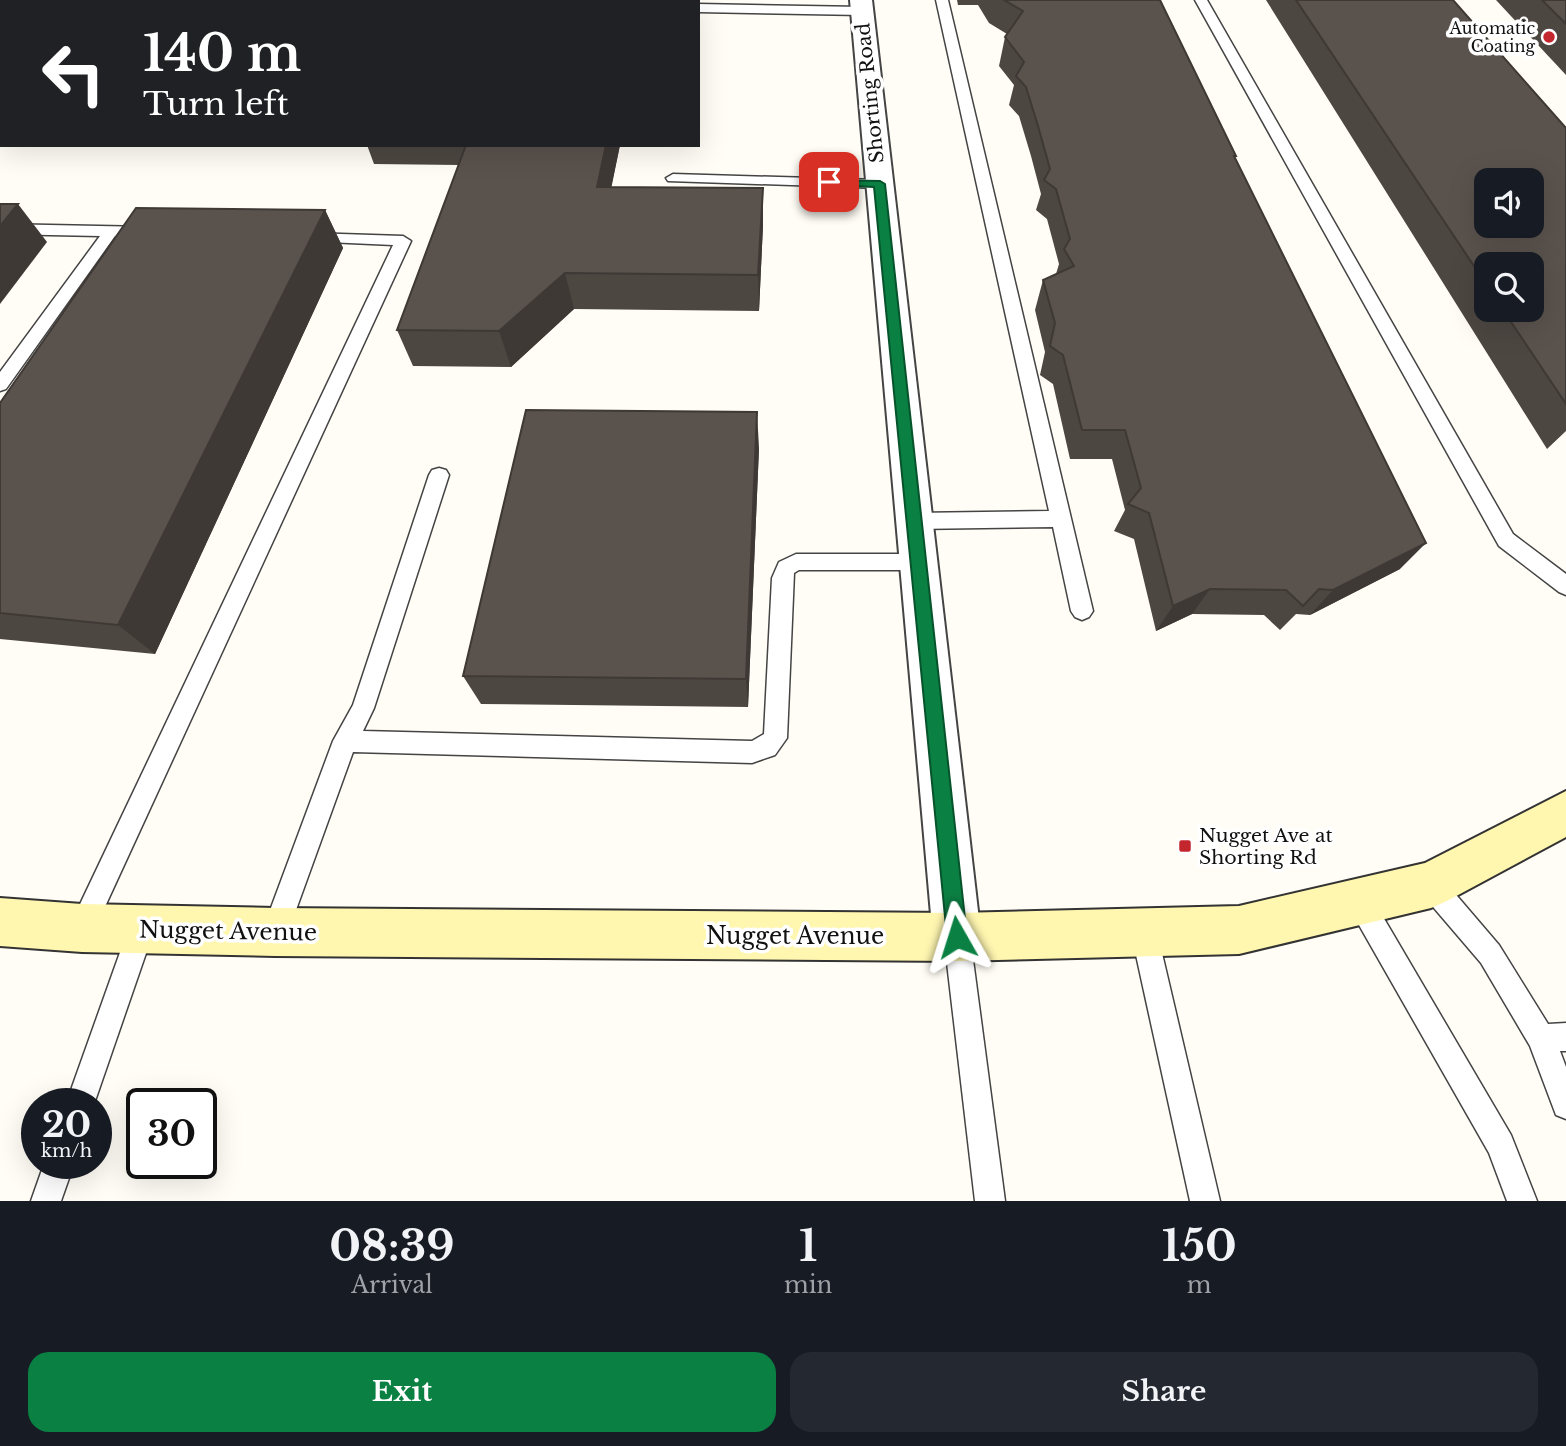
<!DOCTYPE html>
<style>
:root{--surface:#171b24;--page:#242831;--text:#f1f3f6;--muted:#9ea1a6;--accent:#0b8043}
body{margin:0;font-family:"Libre Baskerville",serif;background:var(--page);color:var(--text);height:100vh;display:flex;flex-direction:column;font-size:26px;white-space:nowrap}
*{box-sizing:border-box;margin:0}
p{font-size:23px;color:var(--muted)}
.icon{flex:none;width:38px;height:38px;fill:none;stroke:currentColor;stroke-width:2;stroke-linecap:round;stroke-linejoin:round}
.map{position:relative;height:1201px;overflow:hidden}
.panel{display:flex;flex-direction:column;background:var(--surface);flex:1}
.panel>*{flex:none}
.guide{position:absolute;left:0px;top:0px;width:700px;height:147px;box-shadow:0 7px 28px #0002;background:#202124;color:#fff;overflow:hidden}
.fabs{position:absolute;left:1474px;top:168px;display:grid;gap:14px}
.fabs a{display:grid;place-items:center;width:70px;height:70px;border-radius:14px;background:var(--surface);box-shadow:0 7px 28px #0002;font-size:35px}
.speed{position:absolute;left:21px;top:1088px;display:flex;gap:14px;font-size:35px;font-weight:700;text-align:center}
.speed>*{display:grid;place-content:center;width:91px;height:91px;border-radius:50%;background:var(--surface);box-shadow:0 7px 28px #0002;line-height:1}
.speed small{font-size:18px;font-weight:400}
.speed .limit{border:4px solid #111;border-radius:10px;background:#fff;color:#111}
.pin{position:absolute;display:grid;place-items:center;width:60px;height:60px;color:#fff;margin:-30px;border-radius:14px;box-shadow:0 4px 10px #0006}
.me{position:absolute;width:77px;margin:-38px;rotate:354deg;stroke-linejoin:round;filter:drop-shadow(0 0 5px #0008)}
.turn{display:flex;align-items:center;gap:24px;height:147px;padding:0 28px;font-size:32px}
.turn .icon{width:91px;height:91px;stroke-width:2.5}
.turn b{display:block;font-size:49px;line-height:60px}
.eta{display:flex;justify-content:space-evenly;align-items:center;height:119px;text-align:center}
.eta b{font-size:42px;font-weight:700;line-height:49px}
.button{display:flex;gap:14px;margin-top:auto;padding:14px 28px}
.button a{flex:1;height:80px;border-radius:21px;background:var(--accent);color:#fff;font-size:28px;font-weight:700;line-height:80px;text-align:center}
.button a+a{background:var(--page);color:var(--text)}
.map>svg:first-child{display:block}
</style>
<div class="map">
<svg width="1566" height="1201" viewBox="0 0 1566 1201">
<rect width="100%" height="100%" fill="#fffdf5"/>
<g fill="none" stroke-linecap="round" stroke-linejoin="round">
<!-- lane casing -->
<g stroke="#444" stroke-width="3">
<g id="lane">
<polygon points="936,0 948,0 1093,611 1089,617 1082,620 1075,617 1071,611 1053,527 914,529 907,527 904,521 907,515 914,513 1049,511"/>
<polygon points="1195,0 1207,0 1513,534 1566,574 1566,595 1559,592 1499,546"/>
<polygon points="698,4 862,7 868,11 862,15 698,12"/>
<polygon points="673,174 880,180 887,184 880,188 668,181 666,178"/>
<polygon points="0,224 148,227 156,232 148,237 115,236 6,389 0,391 0,372 100,236 0,234"/>
<polygon points="310,233 403,236 411,241 91,937 82,941 73,937 69,928 73,919 393,245 305,241 302,238 305,235"/>
<polygon points="439,468 446,470 449,475 374,708 363,731 752,741 764,734 772,578 779,562 796,554 917,554 924,556 927,562 924,568 917,570 799,570 794,573 787,738 775,755 752,763 353,752 288,932 284,941 275,945 266,941 262,932 333,741 353,705 429,475 432,470"/>
<polygon points="1431,872 1440,876 1499,945 1548,1024 1566,1023 1566,1051 1560,1051 1566,1067 1566,1119 1556,1115 1530,1046 1481,963 1422,894 1418,885 1422,876"/>
<polygon points="1360,889 1369,893 1511,1135 1537,1201 1507,1201 1489,1153 1351,911 1347,902 1351,893"/>
<polygon points="141,917 150,921 154,930 94,1104 66,1104 128,930 132,921"/>
<polygon points="1144,919 1153,923 1157,932 1220,1201 1190,1201 1131,932 1135,923"/>
<polygon points="957,924 966,928 970,937 1005,1201 975,1201 944,937 948,928"/>
<polygon points="44,1164 74,1164 61,1201 31,1201"/>
</g>
</g>
<!-- street casing -->
<g stroke="#444" stroke-width="4">
<polygon id="street" points="850,0 872,0 981,937 974,954 957,961 940,954 933,937"/>
</g>
<!-- secondary casing -->
<g stroke="#333" stroke-width="4">
<polygon id="secondary" points="1566,791 1566,837 1447,901 1431,908 1239,954 957,961 275,956 82,952 0,946 0,898 82,904 275,908 957,913 1239,906 1425,863"/>
</g>
<!-- lane -->
<use href="#lane" fill="#fff" fill-rule="evenodd"/>
<!-- street -->
<use href="#street" fill="#fff" fill-rule="evenodd"/>
<!-- secondary -->
<use href="#secondary" fill="#fff6b0" fill-rule="evenodd"/>
</g>
<!-- wall -->
<g fill="#4d4742" fill-rule="evenodd">
<polygon points="957,0 1160,0 1236,156 1235,159 1400,569 1310,615 1296,614 1280,630 1264,615 1192,614 1156,631 1134,539 1114,531 1125,510 1112,459 1070,459 1053,384 1040,375 1045,352 1035,310 1043,280 1056,274 1059,264 1047,219 1036,210 1041,194 1031,156 1019,116 1009,105 1014,85 999,66 1005,37 1007,34 989,23 978,5 958,5"/>
<path d="M1266,0H1453L1566,128V431L1547,449ZM1486,264L1531,310H1486Z"/>
<polygon points="1496,0 1566,0 1566,75"/>
<polygon points="367,145 620,145 611,187 763,225 759,311 574,309 511,367 413,366 397,330 459,165 374,164"/>
<polygon points="325,210 343,248 155,654 0,639 0,403"/>
<polygon points="759,448 748,707 481,704 463,676"/>
</g>
<!-- shaded-wall -->
<g fill="#3f3936">
<polygon points="639,0 650,0 650,2 638,2"/>
<polygon points="606,145 620,145 604,224 597,187"/>
<polygon points="763,188 763,225 759,311 758,275"/>
<polygon points="18,204 47,242 0,304 0,226"/>
<polygon points="325,210 343,248 155,654 118,625"/>
<polygon points="565,273 574,309 511,367 499,331"/>
<polygon points="757,412 759,448 748,707 746,679"/>
<polygon points="1426,543 1400,569 1310,615 1333,590"/>
<polygon points="1210,589 1192,614 1156,631 1173,606"/>
</g>
<!-- building -->
<g fill="#5a524d" stroke="#3f3936" stroke-width="2" fill-rule="evenodd">
<polygon points="424,0 639,0 638,2 423,2"/>
<polygon points="1004,0 1160,0 1236,156 1234,156 1426,543 1333,590 1319,589 1303,606 1286,590 1210,589 1173,606 1149,513 1128,504 1141,488 1125,430 1082,430 1063,355 1050,346 1055,323 1043,280 1074,266 1064,249 1070,239 1056,189 1044,180 1050,169 1038,126 1026,87 1016,76 1024,62 1005,37 1023,11"/>
<path d="M1296,0H1453L1566,128V404L1503,310H1531V264H1486V284ZM1486,180H1531V226H1486Z"/>
<polygon points="1542,0 1566,0 1566,24"/>
<polygon points="466,145 606,145 597,187 763,188 758,275 565,273 499,331 397,330"/>
<polygon points="0,204 18,204 0,226"/>
<polygon points="136,208 325,210 118,625 0,613 0,403"/>
<polygon points="526,410 757,412 746,679 463,676"/>
</g>
<!-- route -->
<polygon fill="#0b8043" stroke="#07532c" stroke-width="2" points="825,180 880,181 885,184 967,937 964,944 957,947 950,944 947,937 874,187 829,185 825,185"/>
<!-- markers -->
<g fill="#c4262e" stroke="#fff" stroke-width="2.5">
<circle cx="1549" cy="37" r="7"/>
<rect x="1178" y="839" width="14" height="14" rx="3.5"/>
</g>
<g text-anchor="middle" dominant-baseline="central" stroke-width="7" stroke-linejoin="round" paint-order="stroke">
<!-- far-poi labels -->
<g font-size="16" fill="#111" stroke="#fff" text-anchor="end">
<text x="1535" y="28">Automatic<tspan x="1535" dy="18">Coating</tspan></text>
</g>
<!-- street labels -->
<g font-size="19" fill="#111" stroke="#fff">
<text transform="translate(870 93) rotate(-96)">Shorting Road</text>
</g>
<!-- poi labels -->
<g font-size="19" fill="#111" stroke="#fff" text-anchor="start">
<text x="1199" y="835">Nugget Ave at<tspan x="1199" dy="22">Shorting Rd</tspan></text>
</g>
<!-- near-street labels -->
<g font-size="23" fill="#111" stroke="#fff">
<text transform="translate(228 931) rotate(1)">Nugget Avenue</text>
<text x="795" y="936">Nugget Avenue</text>
</g>
</g>
</svg>
<div class="fabs">
<a><svg class="icon" aria-label="sound" viewBox="0 0 24 24"><path d="M4 9h4l5-4v14l-5-4H4zM17 9q2 3 0 6"/></svg></a>
<a><svg class="icon" aria-label="search" viewBox="0 0 24 24"><circle cx="10" cy="10" r="6"/><path d="M15 15l6 6"/></svg></a>
</div>
<div class="speed"><div>20<small>km/h</small></div><div class="limit">30</div></div>
<div class="pin" style="left:829px;top:182px;background:#d93025"><svg class="icon" aria-label="arrive" viewBox="0 0 24 24"><path d="M6 21V4h12l-3 4 3 4H6"/></svg></div>
<svg class="me" style="left:957px;top:937px" viewBox="-20 -20 40 40"><path d="M0-17L14 15 0 8-14 15z" fill="#0b8043" stroke="#fff" stroke-width="4"/></svg>
<div class="guide">
<div class="turn"><svg class="icon" aria-label="left" viewBox="0 0 24 24"><path d="M17 20v-9H6M10 6l-5 5 5 5"/></svg><div><b>140 m</b>Turn left</div></div>
</div>
</div>
<section class="panel">
<div class="eta">
<div><b>08:39</b><p>Arrival</p></div>
<div><b>1</b><p>min</p></div>
<div><b>150</b><p>m</p></div>
</div>
<div class="button"><a>Exit</a><a>Share</a></div>
</section>
